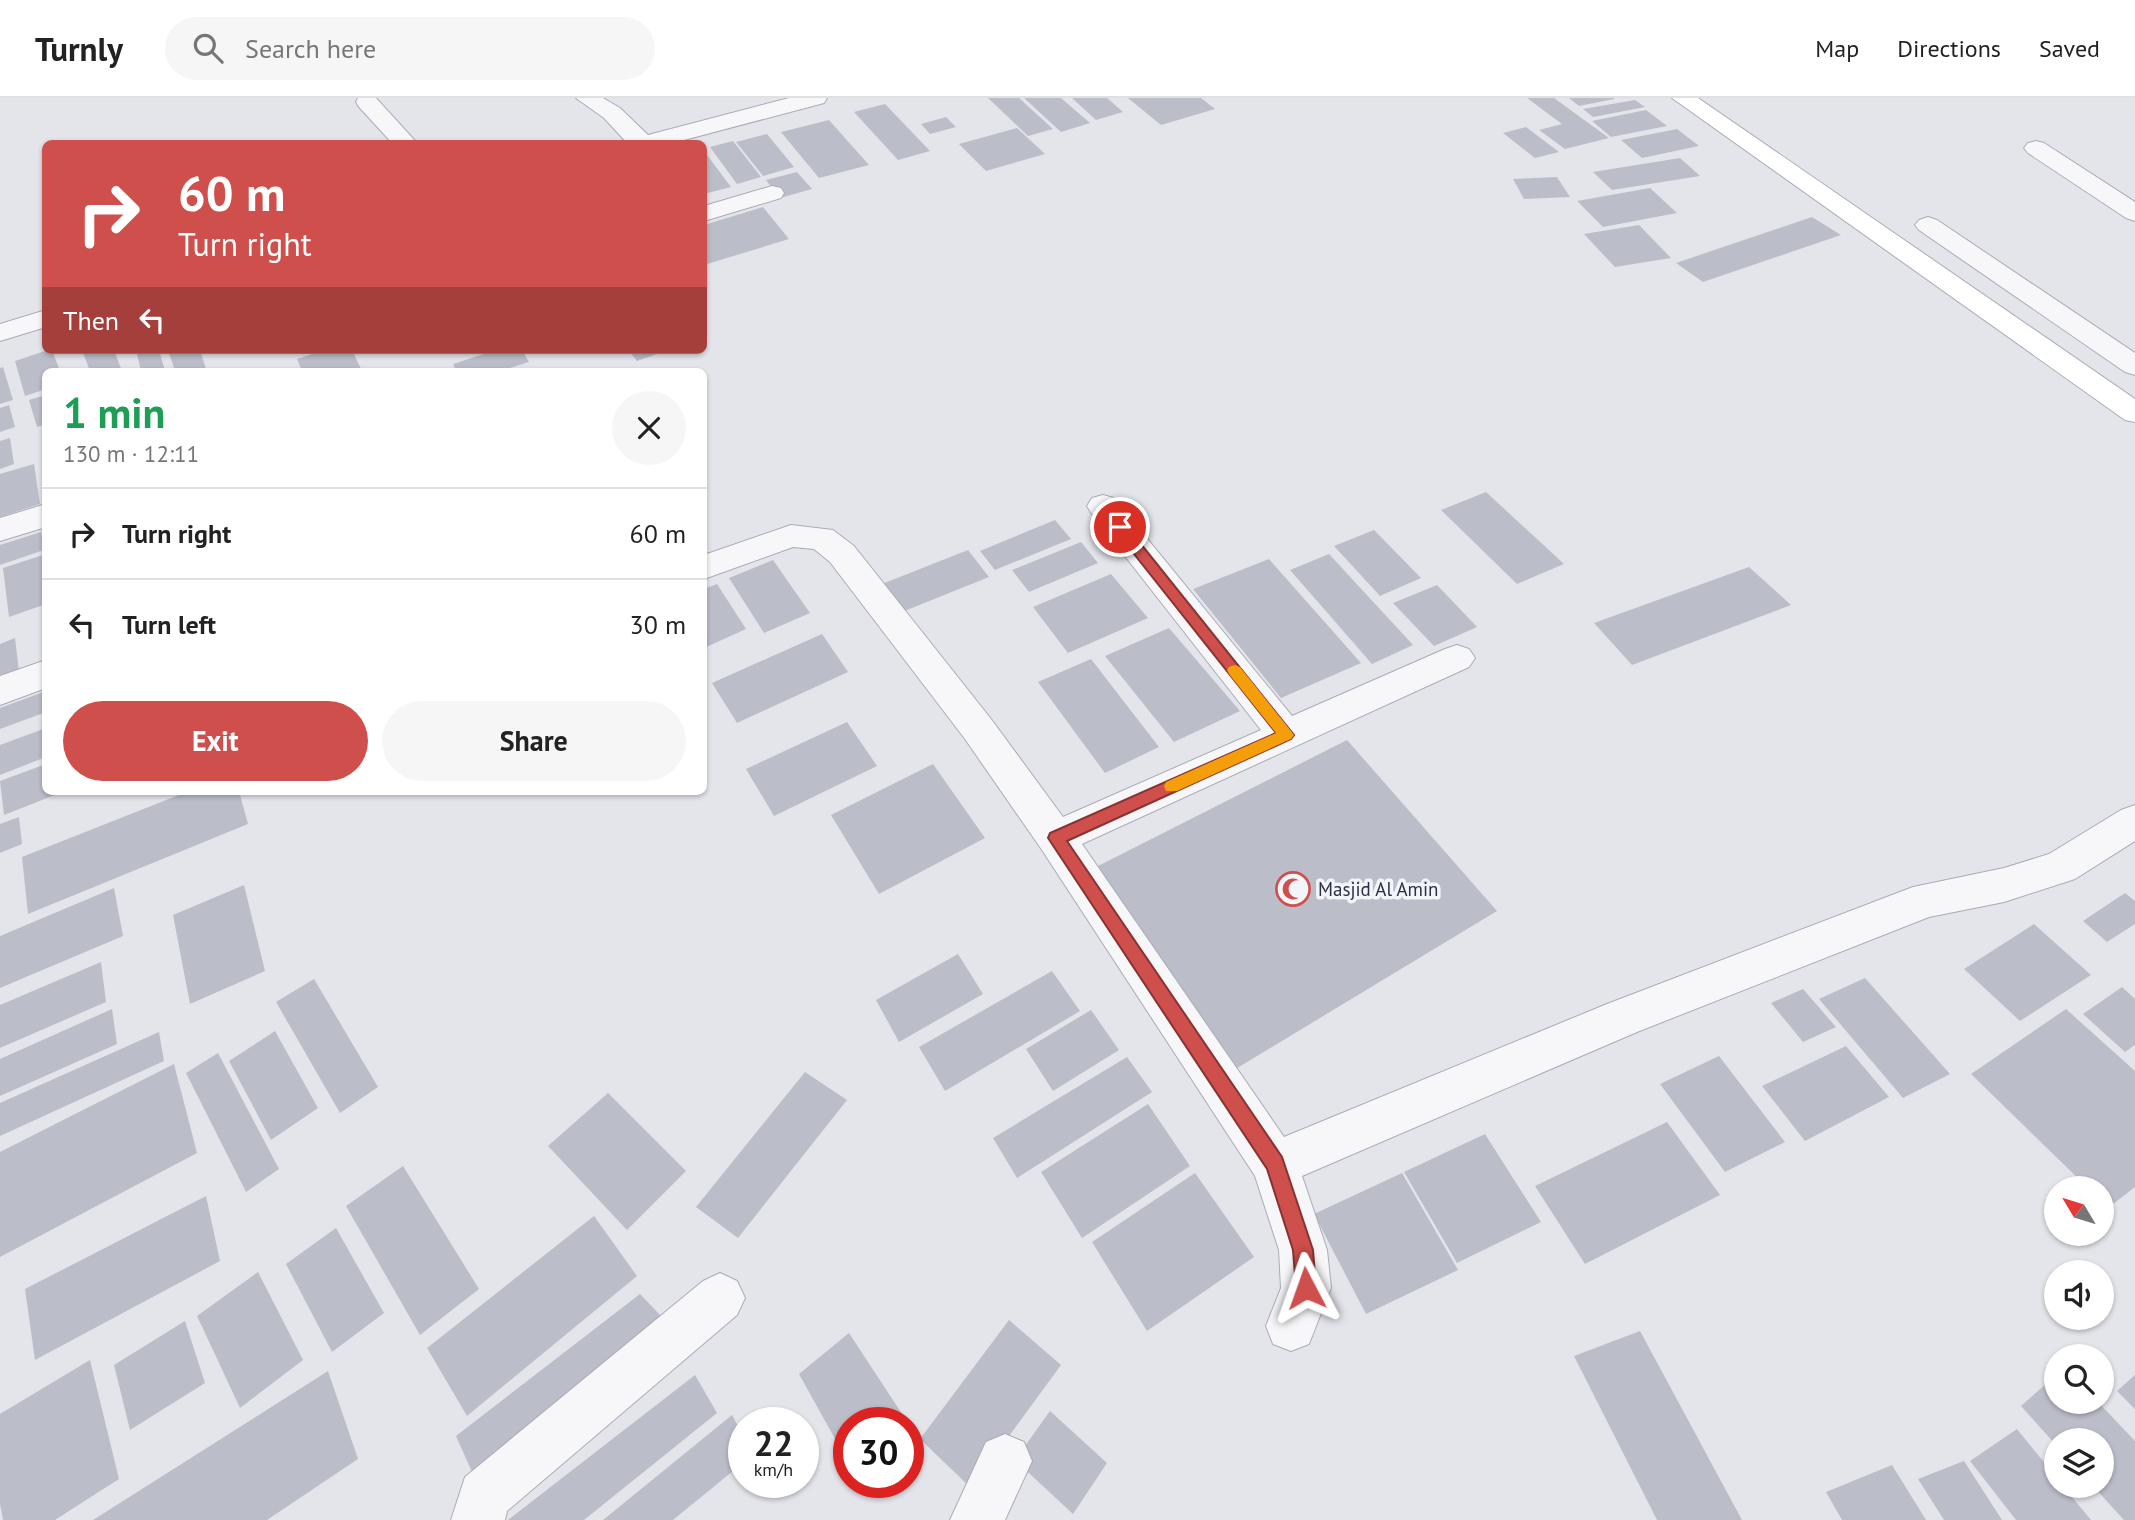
<!DOCTYPE html>
<meta charset="utf-8">
<style>
:root{--surface:#fff;--page:#f6f6f6;--text:#222;--muted:#767676;--line:#e0e0e0;--accent:#ce4f4c}
body{margin:0;font-family:"PT Sans",sans-serif;background:var(--page);color:var(--text);height:100vh;display:flex;flex-direction:column;font-size:26px;white-space:nowrap}
*{box-sizing:border-box;margin:0}
p{font-size:23px;color:var(--muted)}
.icon{flex:none;width:38px;height:38px;fill:none;stroke:currentColor;stroke-width:2;stroke-linecap:round;stroke-linejoin:round}
.map{position:relative;flex:1;overflow:hidden}
.side{position:absolute;left:42px;top:270px;width:665px;height:427px;display:flex;flex-direction:column;background:var(--surface);border-radius:10px;box-shadow:0 2px 5px #0004}
.side>*{flex:none}
.banner{position:absolute;left:42px;top:42px;width:665px;height:214px;border-radius:10px;box-shadow:0 2px 5px #0004;background:#ce4f4c;color:#fff;overflow:hidden}
.needle{width:46px;rotate:308deg}
.buttons{position:absolute;left:2044px;top:1078px;display:grid;gap:14px}
.buttons a{display:grid;place-items:center;width:70px;height:70px;border-radius:50%;background:var(--surface);box-shadow:0 2px 5px #0004;font-size:35px}
.speed{position:absolute;left:728px;top:1309px;display:flex;gap:14px;font-size:35px;font-weight:700;text-align:center}
.speed>*{display:grid;place-content:center;width:91px;height:91px;border-radius:50%;background:var(--surface);box-shadow:0 2px 5px #0004;line-height:1}
.speed small{font-size:18px;font-weight:400}
.speed .limit{border:10px solid #d22;background:#fff;color:#111}
.pin{position:absolute;display:grid;place-items:center;width:60px;height:60px;color:#fff;margin:-30px;border:4px solid #fff;border-radius:50%;box-shadow:0 2px 7px #0007}
.me{position:absolute;width:77px;margin:-38px;rotate:356deg;stroke-linejoin:round;filter:drop-shadow(0 0 5px #0008)}
.turn{display:flex;align-items:center;gap:24px;height:147px;padding:0 21px;font-size:32px}
.turn .icon{width:91px;height:91px;stroke-width:2.5}
.turn b{display:block;font-size:49px;line-height:60px}
.then{display:flex;align-items:center;height:66px;padding:0 21px;background:#0003;gap:14px;font-size:26px}
.round{display:grid;place-items:center;flex:none;width:74px;height:74px;border-radius:37px;background:var(--page)}
.headline{display:flex;align-items:center;justify-content:space-between;height:119px;padding:0 21px}
h1{font-size:42px;font-weight:700;line-height:52px;color:#1e9e55}
.action{display:flex;gap:14px;margin-top:auto;padding:14px 21px}
.action a{flex:1;height:80px;border-radius:42px;background:var(--accent);color:#fff;font-size:28px;font-weight:700;line-height:80px;text-align:center}
.action a+a{background:var(--page);color:var(--text)}
ul{padding:0;list-style:none}
li{display:flex;align-items:center;gap:21px;height:91px;padding:0 21px;border-top:2px solid var(--line)}
li div{flex:1}
li b{display:block;font-size:26px}
li em{font-style:normal}
header{display:flex;align-items:center;gap:42px;box-sizing:border-box;height:98px;padding:0 35px;background:var(--surface);border-bottom:2px solid var(--line)}
header strong{font-size:33px}
nav{display:flex;gap:38px;margin-inline-start:auto;font-size:24px}
.search{width:490px;height:63px;background:var(--page);display:flex;align-items:center;gap:18px;box-sizing:border-box;padding:0 24px;border-radius:38px;color:var(--muted);font-size:26px}
.map>svg:first-child{display:block}
</style>
<header>
<strong>Turnly</strong>
<div class="search"><svg class="icon" aria-label="search" viewBox="0 0 24 24"><circle cx="10" cy="10" r="6"/><path d="M15 15l6 6"/></svg>Search here</div>
<nav><a>Map</a><a>Directions</a><a>Saved</a></nav>
</header>
<div class="map">
<svg width="2135" height="1422" viewBox="0 0 2135 1422">
<rect width="100%" height="100%" fill="#e4e5eb"/>
<!-- building -->
<g fill="#bbbec9">
<polygon points="988,0 1019,0 1053,31 1028,38"/>
<polygon points="1024,0 1061,0 1090,25 1061,34"/>
<polygon points="1072,0 1107,0 1123,14 1096,22"/>
<polygon points="1128,0 1201,0 1215,11 1161,27"/>
<polygon points="1527,0 1554,0 1609,40 1565,51 1539,32 1562,26"/>
<polygon points="1569,0 1614,0 1614,1 1579,8"/>
<polygon points="1635,2 1645,9 1593,19 1583,11"/>
<polygon points="885,6 930,53 898,62 854,14"/>
<polygon points="1646,12 1667,28 1611,39 1592,23"/>
<polygon points="946,19 956,29 930,36 921,26"/>
<polygon points="829,22 869,67 819,80 781,34"/>
<polygon points="1526,29 1559,54 1535,60 1503,35"/>
<polygon points="1017,30 1045,56 986,73 959,46"/>
<polygon points="1677,31 1699,48 1642,60 1621,42"/>
<polygon points="767,36 794,69 763,78 736,44"/>
<polygon points="733,43 761,79 737,86 710,49"/>
<polygon points="704,53 731,89 704,96"/>
<polygon points="1680,60 1700,78 1612,92 1593,74"/>
<polygon points="797,74 812,91 780,100 766,82"/>
<polygon points="1557,79 1570,99 1524,101 1513,81"/>
<polygon points="1650,90 1677,115 1603,129 1577,103"/>
<polygon points="763,109 789,141 704,167 704,127"/>
<polygon points="1812,119 1841,137 1703,184 1676,165"/>
<polygon points="1639,127 1671,160 1615,169 1584,136"/>
<polygon points="48,252 52,252 60,273 46,273 46,291 25,298 15,263"/>
<polygon points="82,252 114,252 122,273 90,273"/>
<polygon points="136,252 159,252 165,273 141,273"/>
<polygon points="168,252 200,252 206,271 175,273"/>
<polygon points="325,252 352,252 362,273 302,273 297,261"/>
<polygon points="496,252 522,252 529,264 500,273 456,273 453,266"/>
<polygon points="628,252 668,252 637,263"/>
<polygon points="3,269 13,302 0,306 0,270"/>
<polygon points="46,297 46,326 37,329 29,302"/>
<polygon points="9,307 15,329 0,334 0,310"/>
<polygon points="10,340 14,366 0,371 0,343"/>
<polygon points="34,366 40,406 0,419 0,376"/>
<polygon points="1486,394 1564,466 1517,486 1441,412"/>
<polygon points="1055,422 1071,441 995,472 980,453"/>
<polygon points="1374,432 1421,480 1380,498 1334,448"/>
<polygon points="41,434 44,452 0,467 0,447"/>
<polygon points="1081,444 1098,465 1029,494 1012,472"/>
<polygon points="968,452 989,479 897,516 877,488"/>
<polygon points="46,456 46,506 9,519 3,470"/>
<polygon points="1329,456 1413,547 1372,566 1290,472"/>
<polygon points="1269,461 1361,565 1281,600 1193,491"/>
<polygon points="773,462 810,515 764,535 729,480"/>
<polygon points="1749,469 1791,507 1632,567 1594,525"/>
<polygon points="1111,476 1148,520 1068,555 1033,509"/>
<polygon points="717,486 746,531 704,550 704,491"/>
<polygon points="1437,487 1477,529 1434,548 1393,505"/>
<polygon points="1169,530 1240,613 1174,644 1105,558"/>
<polygon points="822,536 848,574 737,625 712,585"/>
<polygon points="15,540 20,582 0,589 0,546"/>
<polygon points="1091,561 1159,649 1105,675 1038,584"/>
<polygon points="46,593 46,614 0,631 0,610"/>
<polygon points="847,624 877,668 774,718 746,671"/>
<polygon points="46,630 46,659 0,677 0,647"/>
<polygon points="1347,642 1497,813 1224,978 1094,770"/>
<polygon points="46,666 46,693 65,693 4,717 0,683"/>
<polygon points="933,666 985,740 879,796 831,717"/>
<polygon points="189,693 239,693 248,726 28,816 22,759"/>
<polygon points="19,719 22,746 0,755 0,726"/>
<polygon points="244,787 265,873 190,906 173,817"/>
<polygon points="114,790 123,838 0,890 0,838"/>
<polygon points="2125,795 2135,803 2135,826 2107,844 2083,823"/>
<polygon points="2034,826 2091,877 2020,923 1964,871"/>
<polygon points="958,856 983,896 899,944 876,902"/>
<polygon points="101,864 106,904 0,950 0,907"/>
<polygon points="1052,873 1080,913 945,993 919,949"/>
<polygon points="1865,880 1950,976 1903,1000 1819,901"/>
<polygon points="314,881 378,989 340,1015 276,904"/>
<polygon points="2122,889 2135,901 2135,947 2125,954 2083,916"/>
<polygon points="1803,891 1836,929 1803,944 1771,905"/>
<polygon points="112,911 117,946 0,998 0,961"/>
<polygon points="2066,911 2135,973 2135,1089 2108,1110 2102,1104 2102,1090 2088,1090 1971,976"/>
<polygon points="1091,912 1119,952 1053,993 1026,951"/>
<polygon points="275,933 318,1010 271,1042 229,963"/>
<polygon points="159,934 164,963 0,1038 0,1005"/>
<polygon points="1846,948 1889,999 1805,1043 1762,988"/>
<polygon points="218,955 279,1071 246,1094 186,975"/>
<polygon points="1719,958 1785,1044 1725,1074 1660,986"/>
<polygon points="1127,959 1152,994 1017,1080 993,1040"/>
<polygon points="174,966 197,1055 0,1159 0,1054"/>
<polygon points="805,974 847,1002 738,1140 696,1109"/>
<polygon points="608,995 686,1073 627,1132 548,1048"/>
<polygon points="1148,1006 1190,1068 1082,1140 1041,1074"/>
<polygon points="1667,1024 1720,1097 1585,1166 1535,1088"/>
<polygon points="1485,1036 1541,1124 1457,1165 1404,1074"/>
<polygon points="403,1068 479,1191 420,1237 346,1108"/>
<polygon points="1195,1075 1254,1159 1147,1233 1092,1144"/>
<polygon points="1402,1075 1458,1172 1366,1216 1314,1116"/>
<polygon points="206,1098 220,1163 35,1262 25,1191"/>
<polygon points="594,1118 637,1178 467,1318 427,1250"/>
<polygon points="336,1130 384,1215 332,1254 286,1166"/>
<polygon points="258,1174 303,1262 240,1310 197,1218"/>
<polygon points="640,1196 662,1219 472,1374 456,1338"/>
<polygon points="1009,1222 1061,1267 971,1390 920,1341"/>
<polygon points="185,1223 205,1285 130,1332 114,1267"/>
<polygon points="1640,1233 1742,1422 1657,1422 1574,1258"/>
<polygon points="849,1235 908,1325 849,1325 849,1366 799,1276"/>
<polygon points="90,1262 119,1381 55,1422 3,1422 0,1406 0,1316"/>
<polygon points="328,1273 358,1361 267,1422 93,1422"/>
<polygon points="695,1277 717,1315 584,1422 508,1422"/>
<polygon points="2056,1277 2056,1304 2098,1304 2135,1343 2135,1422 2124,1422 2093,1388 2102,1388 2102,1342 2056,1342 2056,1347 2021,1308"/>
<polygon points="2135,1277 2135,1311 2117,1293"/>
<polygon points="1050,1313 1107,1365 1073,1416 1015,1362"/>
<polygon points="732,1317 744,1339 744,1364 673,1422 603,1422"/>
<polygon points="2017,1331 2056,1379 2056,1388 2063,1388 2091,1422 2016,1422 1970,1363"/>
<polygon points="1964,1363 2002,1422 1944,1422 1918,1381"/>
<polygon points="1892,1367 1926,1422 1842,1422 1826,1394"/>
</g>
<g fill="none" stroke-linecap="round" stroke-linejoin="round">
<!-- street casing -->
<g stroke="#a9abb6" stroke-width="2">
<g id="street">
<polygon points="358,0 376,0 418,46 393,46 359,9 356,4"/>
<polygon points="576,0 603,0 620,10 648,37 789,0 827,0 824,5 669,46 628,46 604,20"/>
<polygon points="2036,43 2044,45 2135,104 2135,123 2126,120 2028,55 2024,50 2028,45"/>
<polygon points="772,88 781,90 784,95 781,100 704,123 704,108"/>
<polygon points="1928,119 1937,122 2135,255 2135,277 2125,274 1919,132 1915,127 1919,122"/>
<polygon points="46,212 46,229 0,243 0,226"/>
<polygon points="1103,397 1114,400 1292,618 1445,551 1457,547 1469,551 1475,560 1469,569 1082,746 1284,1039 1607,906 1913,789 2004,770 2049,756 2121,712 2135,707 2135,743 2075,781 2004,804 1929,819 1637,934 1302,1078 1327,1152 1331,1190 1309,1246 1291,1253 1273,1246 1266,1228 1281,1190 1279,1152 1255,1078 1042,752 965,641 830,464 814,451 793,449 704,481 704,457 791,427 833,432 854,448 991,621 1063,719 1261,632 1092,416 1087,408 1092,400"/>
<polygon points="46,406 46,429 0,443 0,420"/>
<polygon points="46,562 46,590 0,607 0,578"/>
<polygon points="720,1175 737,1183 745,1200 737,1217 507,1413 505,1422 451,1422 465,1379 703,1183"/>
<polygon points="1005,1336 1024,1344 1032,1363 1005,1422 950,1422 986,1344"/>
</g>
</g>
<!-- secondary casing -->
<g stroke="#a9abb6" stroke-width="2">
<polygon id="secondary" points="1672,0 1698,0 2135,301 2135,324 2125,322"/>
</g>
<!-- street -->
<use href="#street" fill="#f7f7fa" fill-rule="evenodd"/>
<!-- secondary -->
<use href="#secondary" fill="#fff" fill-rule="evenodd"/>
</g>
<!-- route -->
<polygon fill="#ce4f4c" stroke="#863331" stroke-width="2" points="1120,424 1125,426 1294,637 1291,641 1067,743 1282,1059 1313,1152 1316,1190 1313,1197 1306,1200 1299,1197 1296,1190 1293,1152 1267,1071 1048,740 1050,735 1276,635 1115,432 1115,426"/>
<!-- slow -->
<polygon fill="#f59e0b" points="1235,567 1240,569 1291,633 1294,637 1291,641 1177,693 1166,693 1164,688 1166,684 1276,635 1229,576 1227,572 1229,569"/>
<!-- icons -->
<defs>
<g id="mosque-ring" transform="scale(1.75)"><circle r="9.5" fill="#f4f5f9" stroke="#ce4f4c" stroke-width="1.5"/><path d="M3.5-4.9A6 6 0 1 0 3.5 4.9A5 5 0 1 1 3.5-4.9Z" fill="#ce4f4c"/></g>
</defs>
<g fill-rule="evenodd">
<use href="#mosque-ring" x="1293" y="791"/>
</g>
<g text-anchor="middle" dominant-baseline="central" stroke-width="7" stroke-linejoin="round" paint-order="stroke">
<!-- poi labels -->
<g font-size="19" fill="#2b3044" stroke="#f4f5f9" text-anchor="start">
<text x="1318" y="791">Masjid Al Amin</text>
</g>
</g>
</svg>
<div class="buttons">
<a><svg class="needle" viewBox="-14 -14 28 28"><path d="M0-13l5 13h-10z" fill="#e53935"/><path d="M0 13l5-13h-10z" fill="#767676"/></svg></a>
<a><svg class="icon" aria-label="sound" viewBox="0 0 24 24"><path d="M4 9h4l5-4v14l-5-4H4zM17 9q2 3 0 6"/></svg></a>
<a><svg class="icon" aria-label="search" viewBox="0 0 24 24"><circle cx="10" cy="10" r="6"/><path d="M15 15l6 6"/></svg></a>
<a><svg class="icon" aria-label="layers" viewBox="0 0 24 24"><path d="M12 4l9 5-9 5-9-5zM3 14l9 5 9-5"/></svg></a>
</div>
<div class="speed"><div>22<small>km/h</small></div><div class="limit">30</div></div>
<div class="pin" style="left:1120px;top:429px;background:#d93025"><svg class="icon" aria-label="arrive" viewBox="0 0 24 24"><path d="M6 21V4h12l-3 4 3 4H6"/></svg></div>
<svg class="me" style="left:1306px;top:1190px" viewBox="-20 -20 40 40"><path d="M0-17L14 15 0 8-14 15z" fill="#ce4f4c" stroke="#fff" stroke-width="4"/></svg>
<div class="banner">
<div class="turn"><svg class="icon" aria-label="right" viewBox="0 0 24 24"><path d="M7 20v-9h11M14 6l5 5-5 5"/></svg><div><b>60 m</b>Turn right</div></div>
<div class="then">Then<svg class="icon" aria-label="left" viewBox="0 0 24 24"><path d="M17 20v-9H6M10 6l-5 5 5 5"/></svg></div>
</div>
<section class="side">
<div class="headline"><div><h1>1 min</h1><p>130 m · 12:11</p></div><a class="round"><svg class="icon" aria-label="close" viewBox="0 0 24 24"><path d="M6 6l12 12M18 6L6 18"/></svg></a></div>
<ul>
<li><svg class="icon" aria-label="right" viewBox="0 0 24 24"><path d="M7 20v-9h11M14 6l5 5-5 5"/></svg><div><b>Turn right</b></div><em>60 m</em></li>
<li><svg class="icon" aria-label="left" viewBox="0 0 24 24"><path d="M17 20v-9H6M10 6l-5 5 5 5"/></svg><div><b>Turn left</b></div><em>30 m</em></li>
</ul>
<div class="action"><a>Exit</a><a>Share</a></div>
</section>
</div>
